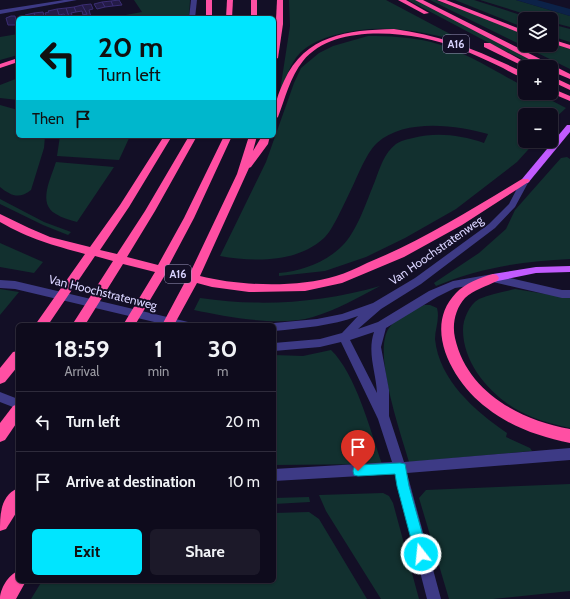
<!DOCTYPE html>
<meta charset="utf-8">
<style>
:root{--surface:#0e0b1c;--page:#1c1929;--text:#f1f3f6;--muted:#9b9ba3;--line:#2e2b3b;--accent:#00e5ff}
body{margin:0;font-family:Cabin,sans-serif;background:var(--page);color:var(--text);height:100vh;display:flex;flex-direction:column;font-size:15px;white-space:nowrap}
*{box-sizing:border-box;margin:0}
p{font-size:13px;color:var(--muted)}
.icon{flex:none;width:22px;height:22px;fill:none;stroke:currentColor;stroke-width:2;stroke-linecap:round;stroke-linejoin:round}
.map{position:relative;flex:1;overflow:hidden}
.side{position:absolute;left:16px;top:323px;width:260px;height:260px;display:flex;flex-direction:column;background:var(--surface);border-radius:6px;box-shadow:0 1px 3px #0004,0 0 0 1px var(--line)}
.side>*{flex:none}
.banner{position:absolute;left:16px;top:16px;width:260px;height:122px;border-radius:6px;box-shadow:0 1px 3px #0004,0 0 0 1px var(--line);background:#00e5ff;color:#111;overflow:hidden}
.controls{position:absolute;left:518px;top:12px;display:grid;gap:8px}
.controls a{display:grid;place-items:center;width:40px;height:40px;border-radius:6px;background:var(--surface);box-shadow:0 1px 3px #0004,0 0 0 1px var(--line);font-size:20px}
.pin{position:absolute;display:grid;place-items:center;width:34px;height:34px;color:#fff;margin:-41px -17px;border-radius:50% 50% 50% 0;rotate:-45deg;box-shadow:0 0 4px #0007}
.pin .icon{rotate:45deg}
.me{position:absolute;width:44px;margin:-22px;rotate:344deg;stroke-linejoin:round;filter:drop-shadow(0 0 3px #0008)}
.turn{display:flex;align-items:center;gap:14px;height:84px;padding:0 16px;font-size:18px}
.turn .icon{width:52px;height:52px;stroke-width:2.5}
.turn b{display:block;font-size:28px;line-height:34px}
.then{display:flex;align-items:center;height:38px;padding:0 16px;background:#0003;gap:8px;font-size:15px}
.eta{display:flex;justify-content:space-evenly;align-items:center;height:68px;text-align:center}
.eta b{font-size:24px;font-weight:700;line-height:28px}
.button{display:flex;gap:8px;margin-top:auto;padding:8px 16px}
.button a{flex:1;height:46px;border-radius:6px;background:var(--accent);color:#111;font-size:16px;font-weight:700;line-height:46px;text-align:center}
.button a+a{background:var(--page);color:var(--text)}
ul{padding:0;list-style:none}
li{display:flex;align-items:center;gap:12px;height:60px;padding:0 16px;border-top:1px solid var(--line)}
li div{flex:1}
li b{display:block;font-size:15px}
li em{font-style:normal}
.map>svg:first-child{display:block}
</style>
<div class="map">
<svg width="570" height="599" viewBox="0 0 570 599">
<rect width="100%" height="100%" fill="#130f26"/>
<!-- green -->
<g fill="#12302f">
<polygon points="134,0 190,0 189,18 109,18 142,12"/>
<path d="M289,0H386L469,44C425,31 380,22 335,35C323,38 309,44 300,53C290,63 286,79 280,91L290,26Z"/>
<polygon points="408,0 418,0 544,67 526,61 489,43"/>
<polygon points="430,0 436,0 525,34 525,45 551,45 551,43 570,49 570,69"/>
<polygon points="455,0 474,0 533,19 525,19 525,28"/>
<polygon points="480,0 516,0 570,16 570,27 551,22 551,19 541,19"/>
<polygon points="551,24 570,29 570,42 551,36"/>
<polygon points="18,34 18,55 0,60 0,37"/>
<path d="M368,36C389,36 410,37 431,42C463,50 496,72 525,87V93H537L566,108L551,122V115H525V141H536L517,162L456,209L405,238L366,257L325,271L279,276V273C302,271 326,262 342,246C357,232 367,200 375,181C380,168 384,153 396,144C400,141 408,139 413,138C437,132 460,135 484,143L488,134C457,125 404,118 377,143C365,154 356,181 348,196C343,206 332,231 324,238C297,263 254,262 220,256L266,162L294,83L301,68L319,53L333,46Z"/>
<polygon points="18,78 18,100 0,98 0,85"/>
<path d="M0,105L18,110V136H45L44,148L31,190C19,200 10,195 0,187Z"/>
<polygon points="60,136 130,136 119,160 57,156"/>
<path d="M567,157L570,159V259C523,261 479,268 436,286L434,283L479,253L506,229L515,210L561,158Z"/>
<path d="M56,162L114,167L77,222C70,220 62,218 56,214C37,204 51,178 56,162Z"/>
<polygon points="0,199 44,222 71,232 68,235 43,225 0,204"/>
<polygon points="0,243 43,262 34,273 0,267"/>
<path d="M380,286C359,297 337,310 313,317C280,327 228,317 194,310L200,298C261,307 321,303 380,286Z"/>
<polygon points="0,289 19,292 0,315"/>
<path d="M515,289L570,298V428C557,425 544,422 532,417C498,404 463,368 463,330C463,319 469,305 479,299C490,294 503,292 515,289Z"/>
<path d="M424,305H430L437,308C440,319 435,329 435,339C439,380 475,411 507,433L506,437L530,448L532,451L409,462C401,434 372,352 389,328C396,317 413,311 424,305Z"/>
<path d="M331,350C356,374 370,430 382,464L274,465V355L303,356Z"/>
<polygon points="570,484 570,591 493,599 449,599 419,498 426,490"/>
<polygon points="383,493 389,496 393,503 419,599 381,599 326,511 319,495"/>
<polygon points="309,497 310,502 274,504 274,498"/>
<polygon points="309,512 319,519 367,599 31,599 42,581 274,581 274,513"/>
</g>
<!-- water -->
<polygon fill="#0c2248" points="516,0 537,0 570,9 570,16"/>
<!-- building -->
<g fill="#241b47" stroke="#3b2d73">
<polygon points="119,0 122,5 113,6 111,1"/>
<polygon points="111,1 113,6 105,7 102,2"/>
<polygon points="102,2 105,7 97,9 94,4"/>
<polygon points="91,4 93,9 89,10 91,17 88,17 82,5"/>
<polygon points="82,5 87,14 83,15 82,11 76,12 74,7"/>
<polygon points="74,7 76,12 71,13 73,17 69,17 66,8"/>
<polygon points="66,8 69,17 69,18 66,18 64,14 59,15 57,9"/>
<polygon points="57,9 60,18 47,18 45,13 49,12 48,11"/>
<polygon points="43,12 44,16 36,18 34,13"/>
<polygon points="34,13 36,18 26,18 25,15"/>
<polygon points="11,16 15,16 17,25 8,25 6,18"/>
</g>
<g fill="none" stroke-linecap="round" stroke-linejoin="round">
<!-- minor -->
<g fill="#3d3a85" fill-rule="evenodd">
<polygon points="64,0 77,0 0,14 0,10"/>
<polygon points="191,0 197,0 195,18 189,18"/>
<path d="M522,179H528L529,181L515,207L495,228L421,284L381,309L358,329L378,322L429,291L453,281L493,274L562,290H570V298H562L493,282L455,288L437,297L386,328L381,347L389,390V416L404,462L570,448V460L407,473L441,599H427L395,474L274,481V469L392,462L378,419L341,342L320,347L274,351V343L320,339L342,333L358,316C331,326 303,328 274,331V325H270L274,323L317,319L342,314L373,303L415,278L489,224L509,204ZM374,332C367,353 376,372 377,393L350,340Z"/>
<polygon points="0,280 15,281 184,321 188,322 189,325 167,325 15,289 0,288"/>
<polygon points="0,392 18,399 18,409 0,402"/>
</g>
<!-- major -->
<g fill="#c25bff" fill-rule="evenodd">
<polygon points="567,125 570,125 570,132 528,183 522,183 522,179"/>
<polygon points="570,266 570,272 536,273 493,282 488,278 493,274 536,267"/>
</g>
<!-- highway -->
<g fill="#ff4fa3" fill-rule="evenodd">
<rect x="206" y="0" width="6" height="18"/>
<polygon points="227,0 233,0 232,18 226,18"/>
<rect x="251" y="0" width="6" height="18"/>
<polygon points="277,0 283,0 283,24 278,58 274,60"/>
<polygon points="398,0 406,0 429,13 424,14"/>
<polygon points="415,0 423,0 570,74 570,79 551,71 551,67 544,67"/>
<polygon points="437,0 446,0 525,31 525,35"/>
<path d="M394,29C441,35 482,52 525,73V78C517,76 510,72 503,68C488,61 474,54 458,48C417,32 335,21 303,61C290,77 285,99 278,117L274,120C274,105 278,94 284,81C305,35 347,30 394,29Z"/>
<polygon points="551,39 570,45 570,49 551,43"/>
<polygon points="484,43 490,43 534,67 525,67 484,47"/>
<polygon points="18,58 18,62 0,68 0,64"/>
<polygon points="551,76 570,85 570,90 551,81"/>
<polygon points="551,88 570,96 570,101 551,93"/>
<path d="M164,136H172L129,207L100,250L117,254L145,211L189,136H197L155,211L127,257L158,265L184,218L224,136H232L194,218L168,267L190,273L237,174L249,136H257L253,151L262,136H270L268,144L251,167L249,168L200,276C239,286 297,288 336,276C346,273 357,268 367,263C421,241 471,210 522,179H528L530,181L462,225L404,257L342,283L305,291L249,292L212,287L197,283L174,325H162L186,280L165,275L135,325H123L155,272L123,264L85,325H72L113,261L95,256L48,325H35L85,254C52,245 30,239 0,222V214L29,228L50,237L90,247L120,205Z"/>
<path d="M493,274L497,275L499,278L497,281C487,286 473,290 465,298C455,309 452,325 455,338C467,392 520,420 570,429V443C540,437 511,427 487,408C455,384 421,329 456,293C464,284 481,277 493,274Z"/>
<polygon points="18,351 18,366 5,382 0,384 0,368 13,352"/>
<polygon points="18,404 18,421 5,440 0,442 0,423 13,406"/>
<path d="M18,488V510L6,529L0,531C0,515 0,496 18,488Z"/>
<path d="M18,571V581H26L16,599H0C0,589 8,575 18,571Z"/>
</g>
</g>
<!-- route -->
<polygon fill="#00e5ff" stroke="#0095a6" points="400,463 405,464 409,486 428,554 426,558 421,560 417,558 415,554 397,486 395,474 358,476 354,475 353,471 354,467 358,465"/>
<g text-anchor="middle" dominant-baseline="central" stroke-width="4" stroke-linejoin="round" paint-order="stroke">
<!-- shield labels -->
<g fill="#130f26" stroke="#9e99be" stroke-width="1">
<rect x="443" y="35" width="26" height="18" rx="3"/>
<rect x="165" y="265" width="26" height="18" rx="3"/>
</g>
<g font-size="11" font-weight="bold" fill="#d9d4ff">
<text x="456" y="44">A16</text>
<text x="178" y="274">A16</text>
</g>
<!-- street labels -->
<g font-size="12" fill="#d9d4ff" stroke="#130f26">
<text transform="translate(436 250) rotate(-35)">Van Hoochstratenweg</text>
<text transform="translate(103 292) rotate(14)">Van Hoochstratenweg</text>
</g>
</g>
</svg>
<div class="controls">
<a><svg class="icon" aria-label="layers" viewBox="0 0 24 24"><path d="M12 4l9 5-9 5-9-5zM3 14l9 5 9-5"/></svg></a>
<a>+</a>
<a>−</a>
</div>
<div class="pin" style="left:358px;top:471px;background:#d93025"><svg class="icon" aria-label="arrive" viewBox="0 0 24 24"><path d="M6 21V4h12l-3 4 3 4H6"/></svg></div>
<svg class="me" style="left:421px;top:554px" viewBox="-20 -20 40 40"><circle r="17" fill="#00e5ff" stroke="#fff" stroke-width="3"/><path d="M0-11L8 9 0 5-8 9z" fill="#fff"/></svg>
<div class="banner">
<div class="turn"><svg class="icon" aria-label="left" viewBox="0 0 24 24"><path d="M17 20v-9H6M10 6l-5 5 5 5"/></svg><div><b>20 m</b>Turn left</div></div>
<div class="then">Then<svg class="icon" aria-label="arrive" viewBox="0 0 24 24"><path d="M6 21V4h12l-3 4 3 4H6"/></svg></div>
</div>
<section class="side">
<div class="eta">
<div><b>18:59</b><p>Arrival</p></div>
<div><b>1</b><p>min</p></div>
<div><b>30</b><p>m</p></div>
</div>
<ul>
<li><svg class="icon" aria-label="left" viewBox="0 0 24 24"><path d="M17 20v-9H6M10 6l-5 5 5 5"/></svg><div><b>Turn left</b></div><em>20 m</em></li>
<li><svg class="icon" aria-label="arrive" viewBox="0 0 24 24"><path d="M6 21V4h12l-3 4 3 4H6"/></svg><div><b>Arrive at destination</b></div><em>10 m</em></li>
</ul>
<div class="button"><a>Exit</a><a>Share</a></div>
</section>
</div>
